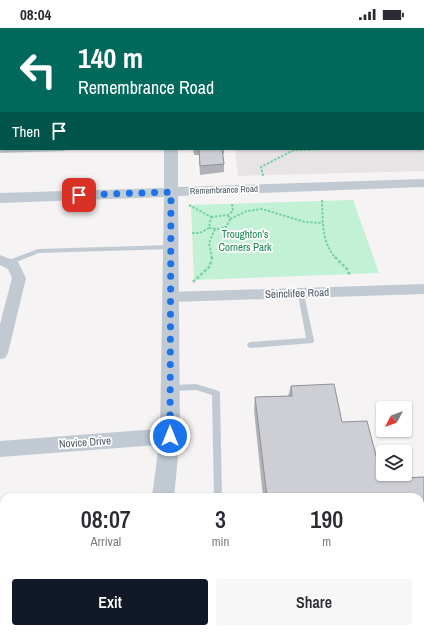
<!DOCTYPE html>
<style>
:root{--surface:#fff;--page:#f7f7f7;--text:#2b2b33;--muted:#7c7c81;--accent:#111827}
body{margin:0;font-family:"Archivo Narrow",sans-serif;background:var(--page);color:var(--text);height:100vh;display:flex;flex-direction:column;font-size:15px;white-space:nowrap}
*{box-sizing:border-box;margin:0}
p{font-size:13px;color:var(--muted)}
.icon{flex:none;width:22px;height:22px;fill:none;stroke:currentColor;stroke-width:2;stroke-linecap:round;stroke-linejoin:round}
.map{position:relative;flex:1;overflow:hidden}
.details{position:absolute;left:0px;top:465px;width:424px;height:140px;display:flex;flex-direction:column;background:var(--surface);border-radius:12px 12px 0 0;box-shadow:0 1px 3px #0004}
.details>*{flex:none}
.guide{position:absolute;left:0px;top:0px;width:424px;height:122px;box-shadow:0 1px 3px #0004;background:#00695c;color:#fff;overflow:hidden}
.needle{width:26px;rotate:229deg}
.controls{position:absolute;left:376px;top:373px;display:grid;gap:8px}
.controls a{display:grid;place-items:center;width:36px;height:36px;border-radius:4px;background:var(--surface);box-shadow:0 1px 3px #0004;font-size:20px}
.pin{position:absolute;display:grid;place-items:center;width:34px;height:34px;color:#fff;margin:-17px;border-radius:8px;box-shadow:0 2px 6px #0006}
.me{position:absolute;width:44px;margin:-22px;rotate:0deg;stroke-linejoin:round;filter:drop-shadow(0 0 3px #0008)}
.turn{display:flex;align-items:center;gap:14px;height:84px;padding:0 12px;font-size:18px}
.turn .icon{width:52px;height:52px;stroke-width:2.5}
.turn b{display:block;font-size:28px;line-height:34px}
.then{display:flex;align-items:center;height:38px;padding:0 12px;background:#0003;gap:8px;font-size:15px}
.eta{display:flex;justify-content:space-evenly;align-items:center;height:68px;text-align:center}
.eta b{font-size:24px;font-weight:600;line-height:28px}
.cta{display:flex;gap:8px;margin-top:auto;padding:8px 12px}
.cta a{flex:1;height:46px;border-radius:4px;background:var(--accent);color:#fff;font-size:16px;font-weight:600;line-height:46px;text-align:center}
.cta a+a{background:var(--page);color:var(--text)}
.status{display:flex;justify-content:space-between;align-items:center;height:28px;padding:0 20px;background:var(--surface);direction:ltr}
.status svg{height:11px;fill:currentColor}
.map>svg:first-child{display:block}
</style>
<div class="status"><b>08:04</b><svg viewBox="0 0 49 12"><path d="M0 12V9h3v3zM5 12V6h3v6zM10 12V3h3v9zM15 12V0h3v12zM26 1h20v11H26zM47 4h2v5h-2z"/></svg></div>
<div class="map">
<svg width="424" height="605" viewBox="0 0 424 605">
<rect width="100%" height="100%" fill="#f5f3f3"/>
<!-- education -->
<polygon fill="#e6e4e5" points="423,25 424,143 238,148 235,121 423,121"/>
<!-- green -->
<polygon fill="#c3f1d5" points="353,172 379,245 194,252 191,177"/>
<g fill="none" stroke-linecap="round" stroke-linejoin="round">
<!-- path-far1 -->
<g stroke="#7ad0a6" stroke-width="2" stroke-dasharray="2.5 1.5" stroke-linecap="butt">
<polyline points="263,148 261,139 294,122 325,121"/>
<path d="M322,172C323,192 321,215 336,230"/>
<polyline points="189,177 211,189 209,200 200,205 191,205"/>
<polyline points="211,189 228,187 233,183 232,175"/>
<polyline points="230,191 247,183 262,181 305,194 323,195"/>
<polyline points="209,200 219,201 226,199 230,192 228,187"/>
<polyline points="212,230 209,215 215,201"/>
</g>
<!-- path -->
<g stroke="#7ad0a6" stroke-width="2.5" stroke-dasharray="3 2" stroke-linecap="butt">
<polyline points="335,229 347,241 350,248"/>
<polyline points="193,254 210,238 212,229"/>
</g>
<!-- service -->
<g fill="#c1cad2" fill-rule="evenodd">
<polygon points="0,121 67,121 64,123 0,125"/>
<polygon points="171,217 174,219 171,221 39,225 11,236 8,234 9,232 38,221"/>
<polygon points="299,264 303,264 304,266 314,313 313,315 251,320 248,319 247,317 248,315 251,314 306,310 298,266"/>
<polygon points="196,356 219,363 220,365 222,469 214,469 212,367 196,362 171,363 168,362 167,360 168,358 171,357"/>
</g>
<!-- minor -->
<g fill="#c1cad2" fill-rule="evenodd">
<polygon points="374,0 383,0 384,1 375,1"/>
<rect x="0" y="86" width="1" height="6"/>
<polygon points="0,227 18,234 26,250 8,325 5,330 0,331 0,296 12,250 8,241 0,237"/>
<polygon points="424,256 424,266 171,274 166,273 164,269 166,265 171,264"/>
<polygon points="170,400 176,402 179,408 176,414 170,416 0,429 0,413"/>
</g>
<!-- tertiary -->
<g fill="#c1cad2" fill-rule="evenodd">
<polygon points="164,121 178,121 178,159 424,151 424,159 178,168 180,408 174,469 152,469 160,408 164,169 0,175 0,165 164,160"/>
<rect x="133" y="601" width="26" height="4"/>
</g>
</g>
<!-- wall -->
<g fill="#b0b2b7">
<polygon points="0,0 71,0 71,1 1,1 1,6 0,6"/>
<polygon points="340,0 371,0 370,1 340,1"/>
<rect x="423" y="4" width="1" height="16"/>
<rect x="0" y="9" width="1" height="19"/>
<rect x="0" y="58" width="1" height="21"/>
<polygon points="423,77 424,78 424,108 423,109"/>
<polygon points="193,121 224,121 224,126 223,126 224,136 224,144 200,147 199,127 194,127"/>
<polygon points="291,358 342,394 382,451 424,449 424,536 420,536 420,469 263,469 254,382 255,369 288,368"/>
</g>
<!-- shaded-wall -->
<g fill="#909195">
<rect x="14" y="0" width="13" height="1"/>
<polygon points="358,0 371,0 370,1 354,1"/>
</g>
<!-- building -->
<g fill="#cdcfd5" stroke="#909195">
<polygon points="99,0 117,0 116,1 98,1"/>
<rect x="137" y="0" width="18" height="1"/>
<polygon points="348,0 362,0 354,1 349,1"/>
<polygon points="423,4 424,4 424,12 423,11"/>
<rect x="0" y="9" width="1" height="11"/>
<rect x="0" y="58" width="1" height="13"/>
<polygon points="423,77 424,78 424,96 423,97"/>
<polygon points="199,121 222,121 224,136 200,138"/>
<polygon points="334,356 342,394 367,393 382,451 424,449 424,529 420,529 420,469 267,469 255,369 292,368 291,358"/>
</g>
<g fill="none" stroke-linecap="round" stroke-linejoin="round">
<!-- route -->
<polyline stroke="#1a73e8" stroke-width="7" stroke-dasharray="0 12.6" points="79,167 171,164 170,408"/>
</g>
<g text-anchor="middle" dominant-baseline="central" stroke-width="3.5" stroke-linejoin="round" paint-order="stroke">
<!-- far-street labels -->
<g font-size="9" fill="#4a5661" stroke="#fff">
<text transform="translate(224 162) rotate(-2)">Remembrance Road</text>
</g>
<!-- park labels -->
<g font-size="11" fill="#17864f" stroke="#fff">
<text x="245" y="206">Troughton's<tspan x="245" dy="13">Corners Park</tspan></text>
</g>
<!-- street labels -->
<g font-size="11" fill="#4a5661" stroke="#fff">
<text transform="translate(297 265) rotate(-2)">Seinclifee Road</text>
<text transform="translate(85 414) rotate(-4)">Novice Drive</text>
</g>
</g>
</svg>
<div class="controls">
<a><svg class="needle" viewBox="-14 -14 28 28"><path d="M0-13l5 13h-10z" fill="#e53935"/><path d="M0 13l5-13h-10z" fill="#7c7c81"/></svg></a>
<a><svg class="icon" aria-label="layers" viewBox="0 0 24 24"><path d="M12 4l9 5-9 5-9-5zM3 14l9 5 9-5"/></svg></a>
</div>
<div class="pin" style="left:79px;top:167px;background:#d93025"><svg class="icon" aria-label="arrive" viewBox="0 0 24 24"><path d="M6 21V4h12l-3 4 3 4H6"/></svg></div>
<svg class="me" style="left:170px;top:408px" viewBox="-20 -20 40 40"><circle r="17" fill="#1a73e8" stroke="#fff" stroke-width="3"/><path d="M0-11L8 9 0 5-8 9z" fill="#fff"/></svg>
<div class="guide">
<div class="turn"><svg class="icon" aria-label="left" viewBox="0 0 24 24"><path d="M17 20v-9H6M10 6l-5 5 5 5"/></svg><div><b>140 m</b>Remembrance Road</div></div>
<div class="then">Then<svg class="icon" aria-label="arrive" viewBox="0 0 24 24"><path d="M6 21V4h12l-3 4 3 4H6"/></svg></div>
</div>
<section class="details">
<div class="eta">
<div><b>08:07</b><p>Arrival</p></div>
<div><b>3</b><p>min</p></div>
<div><b>190</b><p>m</p></div>
</div>
<div class="cta"><a>Exit</a><a>Share</a></div>
</section>
</div>
